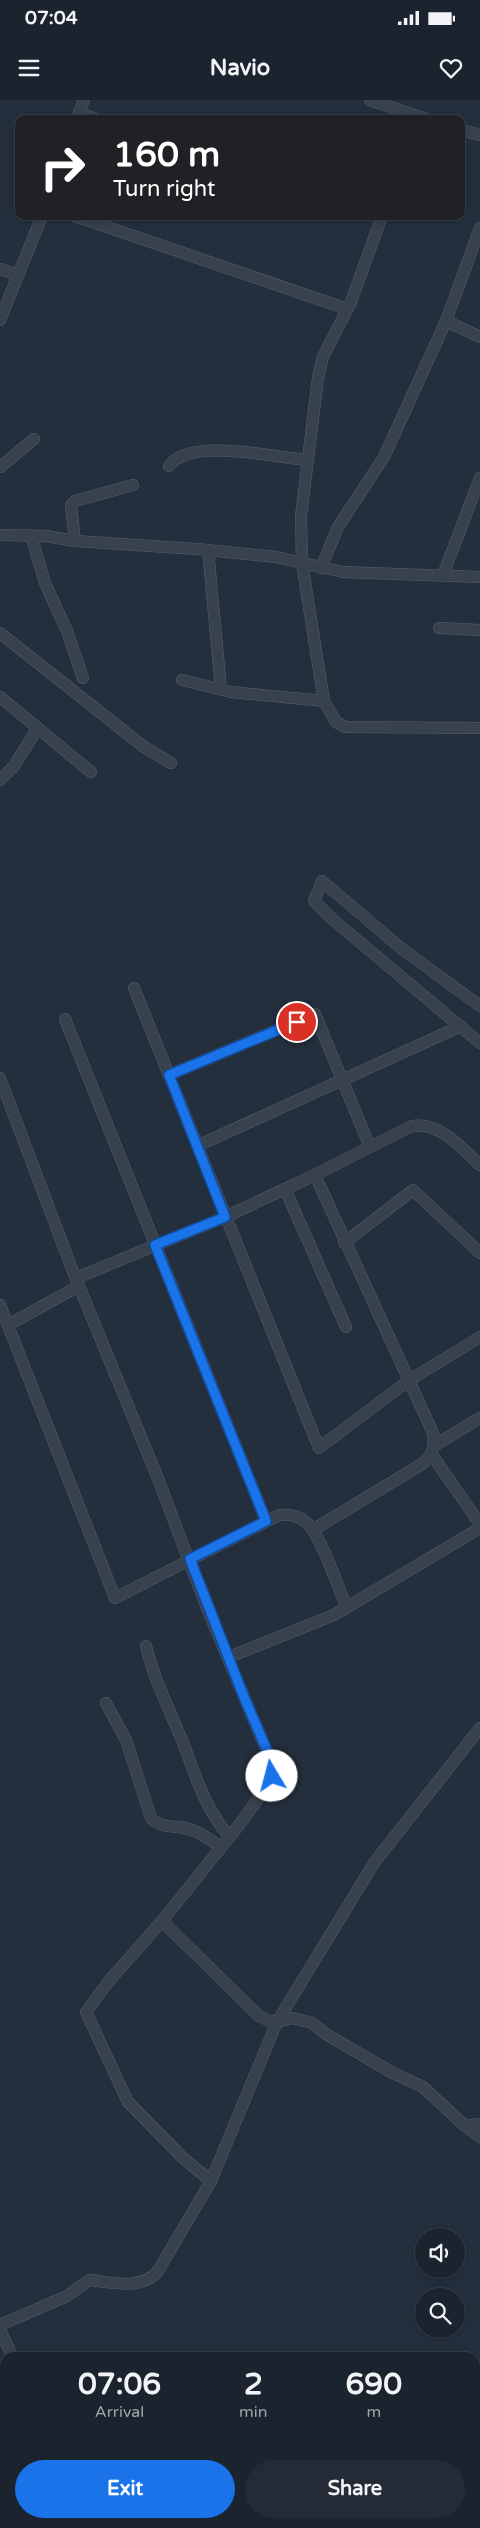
<!DOCTYPE html>
<style>
:root{--surface:#1b232e;--page:#242b36;--text:#f1f3f6;--muted:#a0a4aa;--line:#39404a;--accent:#1a73e8}
body{margin:0;font-family:"Varela Round",sans-serif;background:var(--page);color:var(--text);height:100vh;display:flex;flex-direction:column;font-size:19px;white-space:nowrap}
*{box-sizing:border-box;margin:0}
p{font-size:16px;color:var(--muted)}
.icon{flex:none;width:28px;height:28px;fill:none;stroke:currentColor;stroke-width:2;stroke-linecap:round;stroke-linejoin:round}
.map{position:relative;flex:1;overflow:hidden}
.side{position:absolute;left:0px;top:2252px;width:480px;height:176px;display:flex;flex-direction:column;background:var(--surface);border-radius:15px 15px 0 0;box-shadow:0 2px 8px #0003,0 0 0 1px var(--line)}
.side>*{flex:none}
.hud{position:absolute;left:15px;top:15px;width:450px;height:105px;border-radius:10px;box-shadow:0 2px 8px #0003,0 0 0 1px var(--line);background:#202124;color:#fff;overflow:hidden}
.tools{position:absolute;left:415px;top:2128px;display:grid;gap:10px}
.tools a{display:grid;place-items:center;width:50px;height:50px;border-radius:50%;background:var(--surface);box-shadow:0 2px 8px #0003,0 0 0 1px var(--line);font-size:25px}
.pin{position:absolute;display:grid;place-items:center;width:42px;height:42px;color:#fff;margin:-21px;border:2px solid #fff;border-radius:50%;box-shadow:0 1px 5px #0007}
.me{position:absolute;width:55px;margin:-28px;rotate:352deg;stroke-linejoin:round;filter:drop-shadow(0 0 4px #0008)}
.turn{display:flex;align-items:center;gap:18px;height:105px;padding:0 15px;font-size:22px}
.turn .icon{width:65px;height:65px;stroke-width:2.5}
.turn b{display:block;font-size:35px;line-height:42px}
.eta{display:flex;justify-content:space-evenly;align-items:center;height:85px;text-align:center}
.eta b{font-size:30px;font-weight:700;line-height:35px}
.action{display:flex;gap:10px;margin-top:auto;padding:10px 15px}
.action a{flex:1;height:58px;border-radius:30px;background:var(--accent);color:#fff;font-size:20px;font-weight:700;line-height:58px;text-align:center}
.action a+a{background:var(--page);color:var(--text)}
.status{display:flex;justify-content:space-between;align-items:center;height:35px;padding:0 25px;background:var(--surface);direction:ltr}
.status svg{height:14px;fill:currentColor}
header{display:flex;justify-content:space-between;align-items:center;height:65px;padding:0 15px;background:var(--surface);font-size:22px;font-weight:700}
.map>svg:first-child{display:block}
</style>
<div class="status"><b>07:04</b><svg viewBox="0 0 49 12"><path d="M0 12V9h3v3zM5 12V6h3v6zM10 12V3h3v9zM15 12V0h3v12zM26 1h20v11H26zM47 4h2v5h-2z"/></svg></div>
<header><svg class="icon" aria-label="menu" viewBox="0 0 24 24"><path d="M4 6h16M4 12h16M4 18h16"/></svg>Navio<svg class="icon" aria-label="heart" viewBox="0 0 24 24"><path d="M12 20l-8-8c-3-5 5-10 8-4 3-6 11-1 8 4z"/></svg></header>
<div class="map">
<svg width="480" height="2428" viewBox="0 0 480 2428">
<rect width="100%" height="100%" fill="#242f3e"/>
<g fill="none" stroke-linecap="round" stroke-linejoin="round">
<!-- minor casing -->
<g stroke="#565f6c" stroke-width="12">
<g id="minor">
<polyline points="370,0 426,19"/>
<polyline points="79,12 95,19"/>
<polyline points="77,19 84,0"/>
<polyline points="461,30 480,35"/>
<polyline points="75,116 347,209"/>
<polyline points="382,116 351,202 323,257 318,278 301,416 302,463 324,601 336,622 345,627 480,628"/>
<polyline points="0,169 18,175"/>
<polyline points="0,220 42,116"/>
<polyline points="446,221 480,237"/>
<path d="M169,366C190,337 273,357 306,360"/>
<polyline points="0,367 34,339"/>
<polyline points="0,435 46,436 75,441 197,449 276,457 343,472 480,477"/>
<polyline points="31,435 45,483 67,531 83,578"/>
<polyline points="75,441 71,405 75,401 133,385"/>
<polyline points="208,450 221,589"/>
<polyline points="321,468 338,427 384,357 446,221 480,128"/>
<polyline points="443,475 480,378"/>
<polyline points="439,528 480,530"/>
<polyline points="0,533 144,647 171,663"/>
<polyline points="182,580 231,592 324,601"/>
<polyline points="0,597 91,672"/>
<polyline points="0,680 14,666 38,628"/>
<polyline points="134,888 319,1348 408,1281 480,1237"/>
<polyline points="480,906 402,849 322,781 314,801 331,818 480,943"/>
<polyline points="65,919 266,1421"/>
<polyline points="169,975 315,914 370,1047"/>
<polyline points="0,978 72,1169 159,1381 206,1506 273,1666 267,1686 243,1720 162,1821 259,1916 269,1921 277,1922 293,1918 312,1923 326,1934 391,1972 423,1987 465,2026 480,2024"/>
<polyline points="197,1046 461,926"/>
<polyline points="285,1089 346,1227"/>
<polyline points="344,1143 413,1090 480,1153"/>
<path d="M76,1178L225,1117L315,1075L412,1026C441,1022 460,1047 480,1065"/>
<path d="M0,1205L115,1498L279,1415C291,1414 299,1416 308,1424C321,1436 338,1487 346,1506"/>
<polyline points="8,1225 79,1186"/>
<polyline points="435,1345 480,1318"/>
<polyline points="432,1355 480,1424"/>
<path d="M313,1430L422,1364C433,1354 435,1348 433,1333L315,1075"/>
<path d="M146,1546C154,1579 169,1609 182,1640C195,1674 205,1709 229,1736"/>
<polyline points="229,1557 334,1515 480,1428"/>
<path d="M106,1603L126,1640L151,1718C161,1729 176,1725 189,1729C202,1733 211,1740 221,1747"/>
<polyline points="162,1821 109,1881 86,1912 128,2002 184,2059 211,2081"/>
<polyline points="465,2026 480,2037"/>
<path d="M0,2225L67,2196L89,2180C112,2182 141,2191 158,2171L211,2081L277,1922L374,1763L480,1628"/>
<polyline points="0,2230 13,2258"/>
<polyline points="475,2404 480,2401"/>
<polyline points="135,2424 136,2428"/>
<polyline points="215,2424 215,2428"/>
<polyline points="20,2428 30,2424"/>
<polyline points="438,2428 443,2424"/>
</g>
</g>
<!-- minor -->
<use href="#minor" stroke="#38414e" stroke-width="11"/>
</g>
<g fill="none" stroke-linecap="round" stroke-linejoin="round">
<!-- route casing -->
<g stroke="#114b97" stroke-width="12">
<polyline id="route" points="272,1676 273,1666 270,1657 244,1597 190,1459 266,1421 155,1145 225,1117 169,975 297,922"/>
</g>
<!-- route -->
<use href="#route" stroke="#1a73e8" stroke-width="9"/>
</g>
</svg>
<div class="tools">
<a><svg class="icon" aria-label="sound" viewBox="0 0 24 24"><path d="M4 9h4l5-4v14l-5-4H4zM17 9q2 3 0 6"/></svg></a>
<a><svg class="icon" aria-label="search" viewBox="0 0 24 24"><circle cx="10" cy="10" r="6"/><path d="M15 15l6 6"/></svg></a>
</div>
<div class="pin" style="left:297px;top:922px;background:#d93025"><svg class="icon" aria-label="arrive" viewBox="0 0 24 24"><path d="M6 21V4h12l-3 4 3 4H6"/></svg></div>
<svg class="me" style="left:272px;top:1676px" viewBox="-20 -20 40 40"><circle r="19" fill="#fff"/><path d="M0-13L10 11 0 6-10 11z" fill="#1a73e8"/></svg>
<div class="hud">
<div class="turn"><svg class="icon" aria-label="right" viewBox="0 0 24 24"><path d="M7 20v-9h11M14 6l5 5-5 5"/></svg><div><b>160 m</b>Turn right</div></div>
</div>
<section class="side">
<div class="eta">
<div><b>07:06</b><p>Arrival</p></div>
<div><b>2</b><p>min</p></div>
<div><b>690</b><p>m</p></div>
</div>
<div class="action"><a>Exit</a><a>Share</a></div>
</section>
</div>
